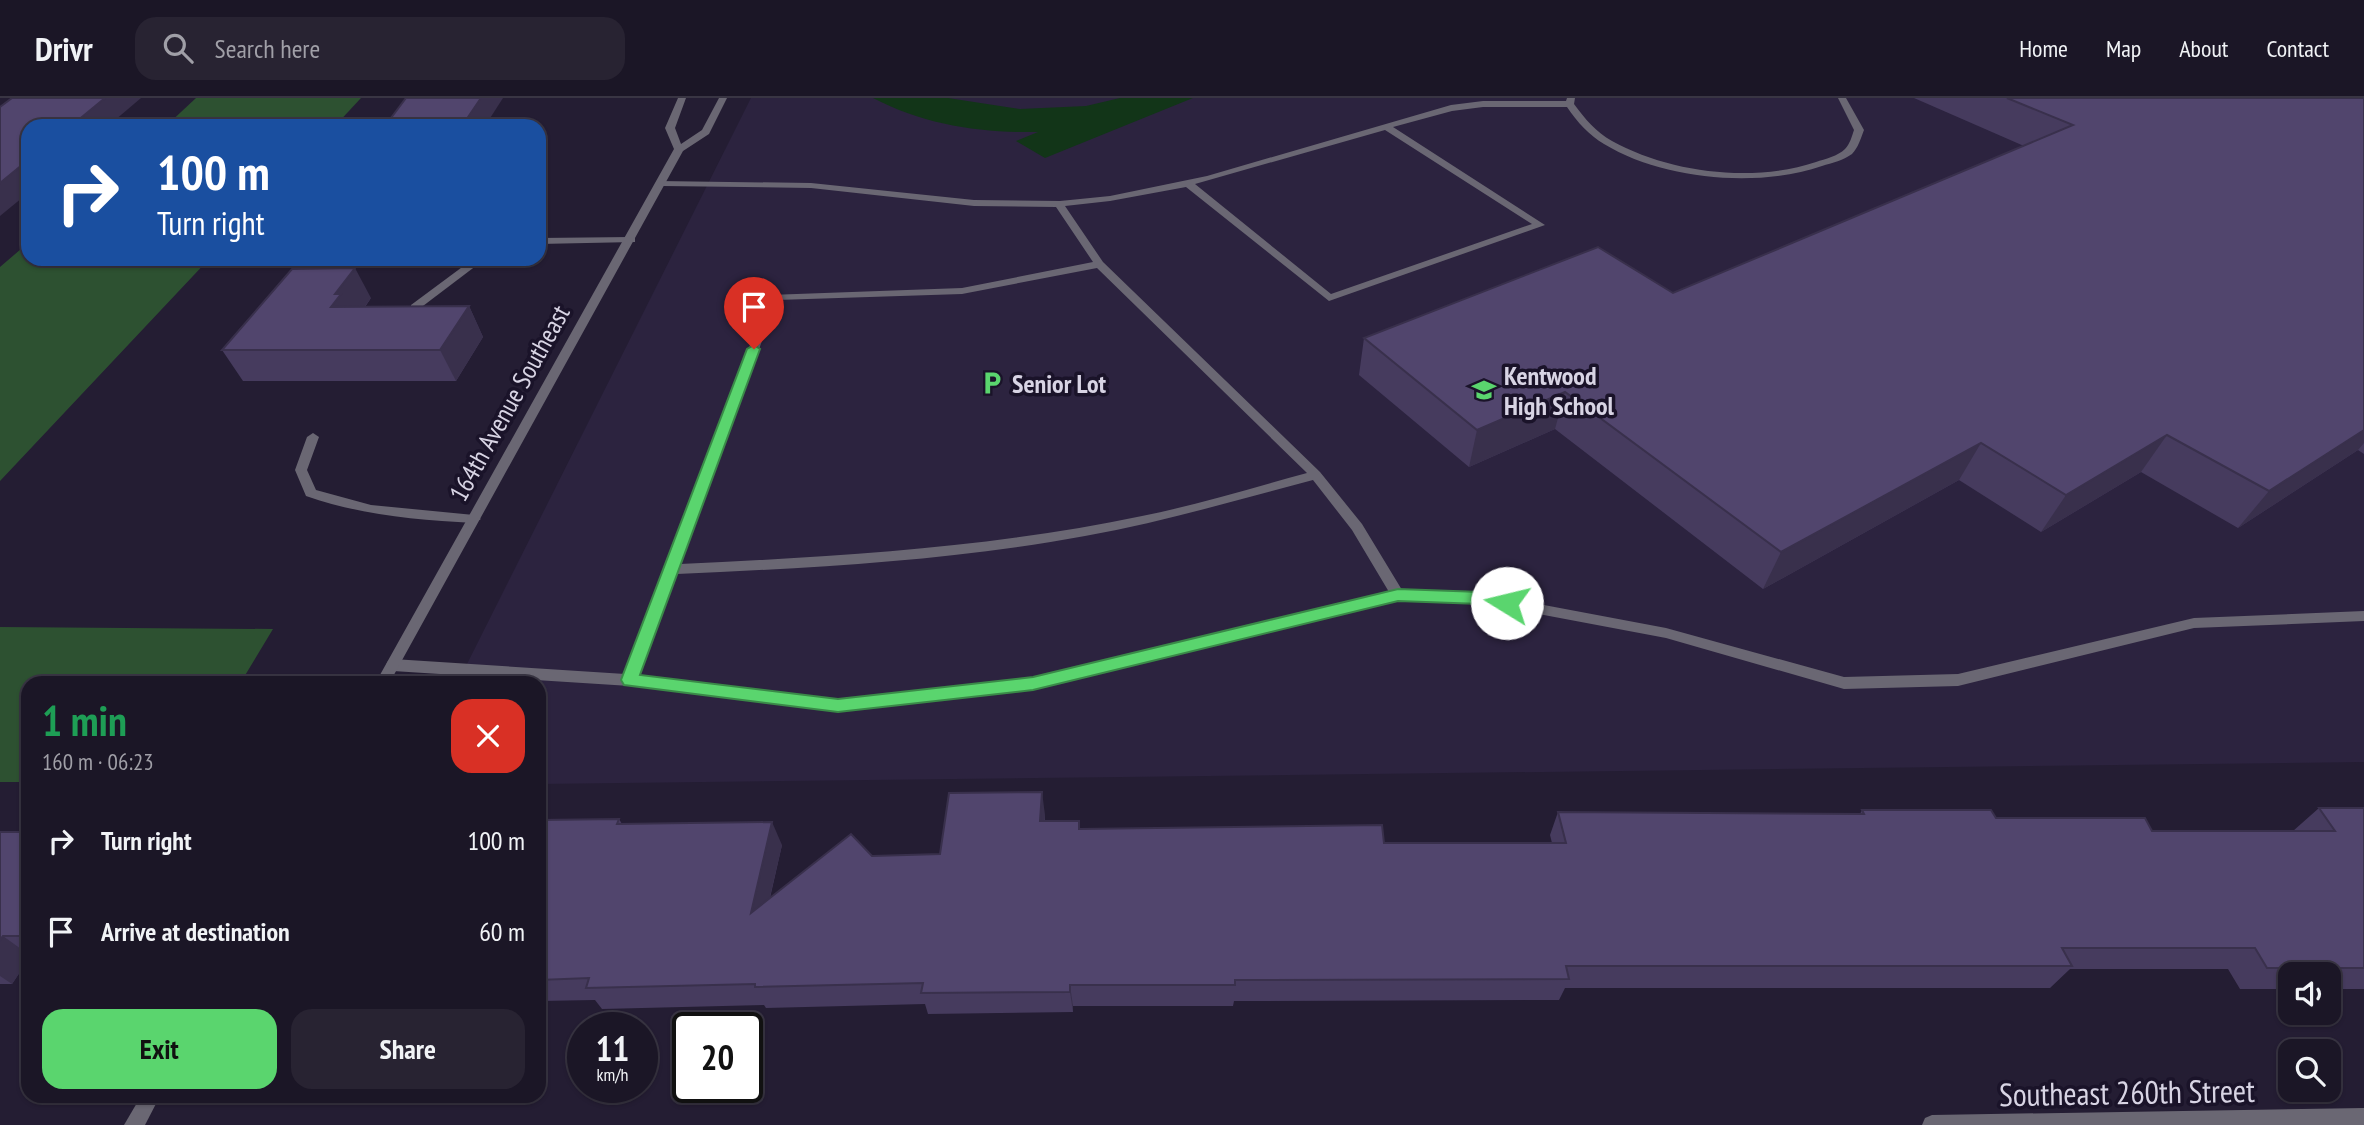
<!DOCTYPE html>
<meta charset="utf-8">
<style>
:root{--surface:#1b1626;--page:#282332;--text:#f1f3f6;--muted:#a09fa7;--line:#393543;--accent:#5ad56e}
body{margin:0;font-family:"PT Sans Narrow",sans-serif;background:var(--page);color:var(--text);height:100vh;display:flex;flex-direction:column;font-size:26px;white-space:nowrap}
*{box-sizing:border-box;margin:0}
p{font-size:23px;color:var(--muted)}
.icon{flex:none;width:38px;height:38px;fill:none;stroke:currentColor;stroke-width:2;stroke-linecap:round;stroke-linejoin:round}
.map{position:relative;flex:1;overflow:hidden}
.side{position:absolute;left:21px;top:578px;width:525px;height:427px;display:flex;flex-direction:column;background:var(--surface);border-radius:21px;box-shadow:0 2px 5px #0004,0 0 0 2px var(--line)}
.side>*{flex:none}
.top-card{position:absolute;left:21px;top:21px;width:525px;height:147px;border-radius:21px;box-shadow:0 2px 5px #0004,0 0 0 2px var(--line);background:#1a4fa0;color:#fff;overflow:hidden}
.tools{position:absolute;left:2278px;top:864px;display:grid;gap:14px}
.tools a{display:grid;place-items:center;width:63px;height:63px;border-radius:14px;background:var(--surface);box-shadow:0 2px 5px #0004,0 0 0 2px var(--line);font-size:35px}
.speed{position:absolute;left:567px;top:914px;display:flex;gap:14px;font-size:35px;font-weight:700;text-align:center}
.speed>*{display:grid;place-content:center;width:91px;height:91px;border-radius:50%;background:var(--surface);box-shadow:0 2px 5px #0004,0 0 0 2px var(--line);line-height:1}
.speed small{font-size:18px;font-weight:400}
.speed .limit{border:4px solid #111;border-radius:10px;background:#fff;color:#111}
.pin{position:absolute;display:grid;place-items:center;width:60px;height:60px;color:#fff;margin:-72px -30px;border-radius:50% 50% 50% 0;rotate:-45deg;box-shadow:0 0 7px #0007}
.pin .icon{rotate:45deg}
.me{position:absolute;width:77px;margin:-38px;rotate:279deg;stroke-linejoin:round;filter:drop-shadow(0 0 5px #0008)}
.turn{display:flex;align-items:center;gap:24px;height:147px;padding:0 21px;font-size:32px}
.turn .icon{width:91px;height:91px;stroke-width:2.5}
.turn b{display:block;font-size:49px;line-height:60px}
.round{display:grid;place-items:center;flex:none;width:74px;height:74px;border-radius:21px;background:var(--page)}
.headline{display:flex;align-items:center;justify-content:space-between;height:119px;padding:0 21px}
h1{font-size:42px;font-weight:600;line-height:52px;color:#1e9e55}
.action{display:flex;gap:14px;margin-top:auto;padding:14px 21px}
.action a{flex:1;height:80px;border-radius:21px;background:var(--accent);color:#111;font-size:28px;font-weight:600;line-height:80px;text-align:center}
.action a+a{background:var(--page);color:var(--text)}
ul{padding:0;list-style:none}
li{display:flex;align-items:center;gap:21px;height:91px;padding:0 21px}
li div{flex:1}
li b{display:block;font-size:26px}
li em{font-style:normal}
header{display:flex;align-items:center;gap:42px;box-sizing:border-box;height:98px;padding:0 35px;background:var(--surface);border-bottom:2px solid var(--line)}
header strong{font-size:33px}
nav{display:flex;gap:38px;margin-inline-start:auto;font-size:24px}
.search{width:490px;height:63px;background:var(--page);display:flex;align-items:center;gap:18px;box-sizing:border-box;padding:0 24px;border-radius:21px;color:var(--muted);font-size:26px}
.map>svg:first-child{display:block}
</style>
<header>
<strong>Drivr</strong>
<div class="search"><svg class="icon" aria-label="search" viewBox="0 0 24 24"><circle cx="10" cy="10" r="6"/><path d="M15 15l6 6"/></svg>Search here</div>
<nav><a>Home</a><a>Map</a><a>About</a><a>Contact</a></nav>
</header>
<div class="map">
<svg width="2364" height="1027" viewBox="0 0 2364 1027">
<rect width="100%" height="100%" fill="#241d33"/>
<!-- built -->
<polygon fill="#2c233f" points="751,0 2364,0 2364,664 539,686 539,584 458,584"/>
<!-- green -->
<path fill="#123518" d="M873,0H948L1020,11L1086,8L1120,0H1193L1045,60L1016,43L1038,34C980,35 925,27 873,0Z"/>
<!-- forest -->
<g fill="#2d5131">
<polygon points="196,0 361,0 335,28 166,28"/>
<polygon points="28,145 28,161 209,161 0,383 0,169"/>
<polygon points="0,529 273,531 241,584 28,584 28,684 0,684"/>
</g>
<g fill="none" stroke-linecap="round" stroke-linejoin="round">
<!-- service -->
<g fill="#6a6773" fill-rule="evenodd">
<path d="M1567,0H1575L1574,6C1585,21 1596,34 1612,43C1670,75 1753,85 1816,64C1825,61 1838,58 1845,51C1850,46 1852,38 1854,32L1838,0H1846L1864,32C1861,40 1858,50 1852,56C1844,62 1832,65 1822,68C1758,90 1663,82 1604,46C1589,37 1577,24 1567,9H1483L1452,13L1393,29L1545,127L1329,203L1186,89L1110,103L1065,108L1103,164L1320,374L1362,426L1402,492L1481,495L1666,530L1844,579L1958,576L2194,520L2364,513V523L2194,530L1958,588L1844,591L1666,540L1481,505L1398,502L1033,591L838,613L630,588L393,573L388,571L386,567L388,563L393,561L625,576L769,197L962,190L1093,164L1056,109L974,108L811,90L662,88L659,87V83L811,85L974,102L1060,103L1110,98L1207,78L1451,7L1483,3H1566ZM1385,32L1532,126L1331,196L1195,86ZM1097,170L1307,375C1252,390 1197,407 1142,418C990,450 834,459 680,466L777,202L962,196ZM1313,382L1352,432L1389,494L1033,579L838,601L639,577L677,476C813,470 951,463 1085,438C1163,424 1237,402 1313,382Z"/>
<polygon points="631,139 635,140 635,144 539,146 539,140"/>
<polygon points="473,161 485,161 419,211 411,211 411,207"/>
<path d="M313,335L319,339L307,372L316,392L371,407L474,417L481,421L474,425C416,422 361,417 306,398L295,372L307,339Z"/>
</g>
<!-- minor -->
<polygon fill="#6a6773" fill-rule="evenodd" points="2364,1010 2364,1027 1922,1027 1925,1020 1932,1017"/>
<!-- tertiary -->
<g fill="#6a6773" fill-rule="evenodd">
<polygon points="678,0 686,0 675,30 681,46 702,32 719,0 727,0 709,36 683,53 390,584 376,584 674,51 665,30"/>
<polygon points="141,998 160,998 145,1027 124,1027"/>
</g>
</g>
<!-- wall -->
<g fill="#463b5e">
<polygon points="1914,0 2364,0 2364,356 2358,352 2238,430 2141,374 2041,434 1959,382 1763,491 1555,331 1469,369 1359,277 1364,240 1673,195 2024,48"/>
<polygon points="371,200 365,209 469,208 483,239 456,283 243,283 222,252"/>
<polygon points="2319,710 2364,710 2364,891 2329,891 2329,877 2291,877 2291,891 2240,891 2228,871 2070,871 2050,890 1565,890 1559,902 1234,903 1233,908 1073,908 1073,914 928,916 925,906 766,910 764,907 602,911 595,902 539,903 539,722 619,721 622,726 782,747 770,800 872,758 940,756 1045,717 1045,723 1080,731 1384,745 1552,745 1550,737 1558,714 1860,716 1862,712 1996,720 2152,733 2293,733"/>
<polygon points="0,734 28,734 28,862 12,886 0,886"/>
</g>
<!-- shaded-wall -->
<g fill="#39304c">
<polygon points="105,0 141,0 108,28 71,28"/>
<polygon points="481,0 503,0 485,28 462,28"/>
<polygon points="28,62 28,95 0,118 0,85"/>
<polygon points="355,170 371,200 355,222 331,209 335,196"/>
<polygon points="469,208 483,239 456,283 440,252"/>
<polygon points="1565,294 1555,331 1469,369 1477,332"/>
<polygon points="2364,332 2364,345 2358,352 2238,430 2269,393"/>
<polygon points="2167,337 2141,374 2041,434 2066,397"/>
<polygon points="1981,345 1959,382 1763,491 1781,454"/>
<polygon points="1042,694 1045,717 1043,746 1040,723"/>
<polygon points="772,724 782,747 761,837 751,815"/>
<polygon points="3,838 28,856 28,862 12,886 0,878 0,842"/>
<polygon points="1070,887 1073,908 1073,914 1070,894"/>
</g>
<!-- building -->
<g fill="#51456d" stroke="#39304c" stroke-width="2">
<polygon points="12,0 105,0 71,28 28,28 28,62 0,85 0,9"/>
<polygon points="406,0 481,0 462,28 385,28"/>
<polygon points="2007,0 2364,0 2364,332 2269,393 2167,337 2066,397 1981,345 1781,454 1565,294 1477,332 1364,240 1598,149 1673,195 2073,27"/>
<polygon points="355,170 335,196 341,196 331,209 469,208 440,252 222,252 292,171"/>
<polygon points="1042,694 1040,723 1079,723 1079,731 1382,727 1384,745 1566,745 1558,714 1864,716 1862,712 1991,712 1996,720 2145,720 2152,733 2335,733 2319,710 2364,710 2364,870 2267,870 2255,850 2062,850 2072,868 1566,868 1569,881 1235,882 1235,887 1070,887 1070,894 921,895 923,885 755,889 755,886 586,890 589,880 539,882 539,722 619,721 617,726 772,724 751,815 851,736 872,758 940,756 949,695"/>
<polygon points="0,734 28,734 28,838 3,838 0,842"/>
</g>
<!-- route -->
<polygon fill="#5ad56e" stroke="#3a8a48" stroke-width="2" points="754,247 760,251 640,577 838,601 1033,579 1398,491 1481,494 1513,501 1515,505 1507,510 1481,506 1398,503 1033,592 838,614 624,587 621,582 747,251"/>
<!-- icons -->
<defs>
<g id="parking-bare" transform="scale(1.89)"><path d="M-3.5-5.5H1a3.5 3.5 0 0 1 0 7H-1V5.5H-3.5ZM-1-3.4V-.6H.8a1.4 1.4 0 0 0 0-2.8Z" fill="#5ad56e" stroke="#1a1329" stroke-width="2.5" paint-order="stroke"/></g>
<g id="school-bare" transform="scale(1.89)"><path d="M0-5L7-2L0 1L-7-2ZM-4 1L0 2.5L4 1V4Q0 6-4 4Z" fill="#5ad56e" stroke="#1a1329" stroke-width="2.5" paint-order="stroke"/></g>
</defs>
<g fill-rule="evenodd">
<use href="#parking-bare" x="992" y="285"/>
<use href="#school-bare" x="1484" y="292"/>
</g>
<g text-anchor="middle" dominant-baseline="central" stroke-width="7" stroke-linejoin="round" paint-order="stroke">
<!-- poi labels -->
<g font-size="26" font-weight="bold" fill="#d8d4e4" stroke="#1a1329" text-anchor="start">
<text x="1504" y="277">Kentwood<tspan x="1504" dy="30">High School</tspan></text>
<text x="1012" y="285">Senior Lot</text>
</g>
<!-- street labels -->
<g font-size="26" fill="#d8d4e4" stroke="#1a1329">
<text transform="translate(509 305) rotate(-61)">164th Avenue Southeast</text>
</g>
<!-- near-street labels -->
<g font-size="32" fill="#d8d4e4" stroke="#1a1329">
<text transform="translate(2127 994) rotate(-1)">Southeast 260th Street</text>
</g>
</g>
</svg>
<div class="tools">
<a><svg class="icon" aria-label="sound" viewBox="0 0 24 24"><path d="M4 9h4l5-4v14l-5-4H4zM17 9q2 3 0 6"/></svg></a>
<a><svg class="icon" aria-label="search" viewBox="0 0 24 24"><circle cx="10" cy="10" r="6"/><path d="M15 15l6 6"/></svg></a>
</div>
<div class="speed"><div>11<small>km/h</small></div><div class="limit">20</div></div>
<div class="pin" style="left:754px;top:251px;background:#d93025"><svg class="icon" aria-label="arrive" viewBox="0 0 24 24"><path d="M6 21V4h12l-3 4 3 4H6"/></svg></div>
<svg class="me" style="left:1507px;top:505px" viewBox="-20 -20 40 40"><circle r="19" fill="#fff"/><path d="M0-13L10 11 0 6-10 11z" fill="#5ad56e"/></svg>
<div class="top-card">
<div class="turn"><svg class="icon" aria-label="right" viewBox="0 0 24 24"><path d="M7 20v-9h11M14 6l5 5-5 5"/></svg><div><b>100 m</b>Turn right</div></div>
</div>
<section class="side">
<div class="headline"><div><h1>1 min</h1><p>160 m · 06:23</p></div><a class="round" style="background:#d93025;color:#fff"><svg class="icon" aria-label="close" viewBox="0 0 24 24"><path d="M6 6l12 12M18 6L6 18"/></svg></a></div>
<ul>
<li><svg class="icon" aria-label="right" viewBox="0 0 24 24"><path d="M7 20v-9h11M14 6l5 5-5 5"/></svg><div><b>Turn right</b></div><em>100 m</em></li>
<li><svg class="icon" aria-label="arrive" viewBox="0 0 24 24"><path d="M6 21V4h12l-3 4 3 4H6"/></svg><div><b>Arrive at destination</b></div><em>60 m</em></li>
</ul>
<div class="action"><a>Exit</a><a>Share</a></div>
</section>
</div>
